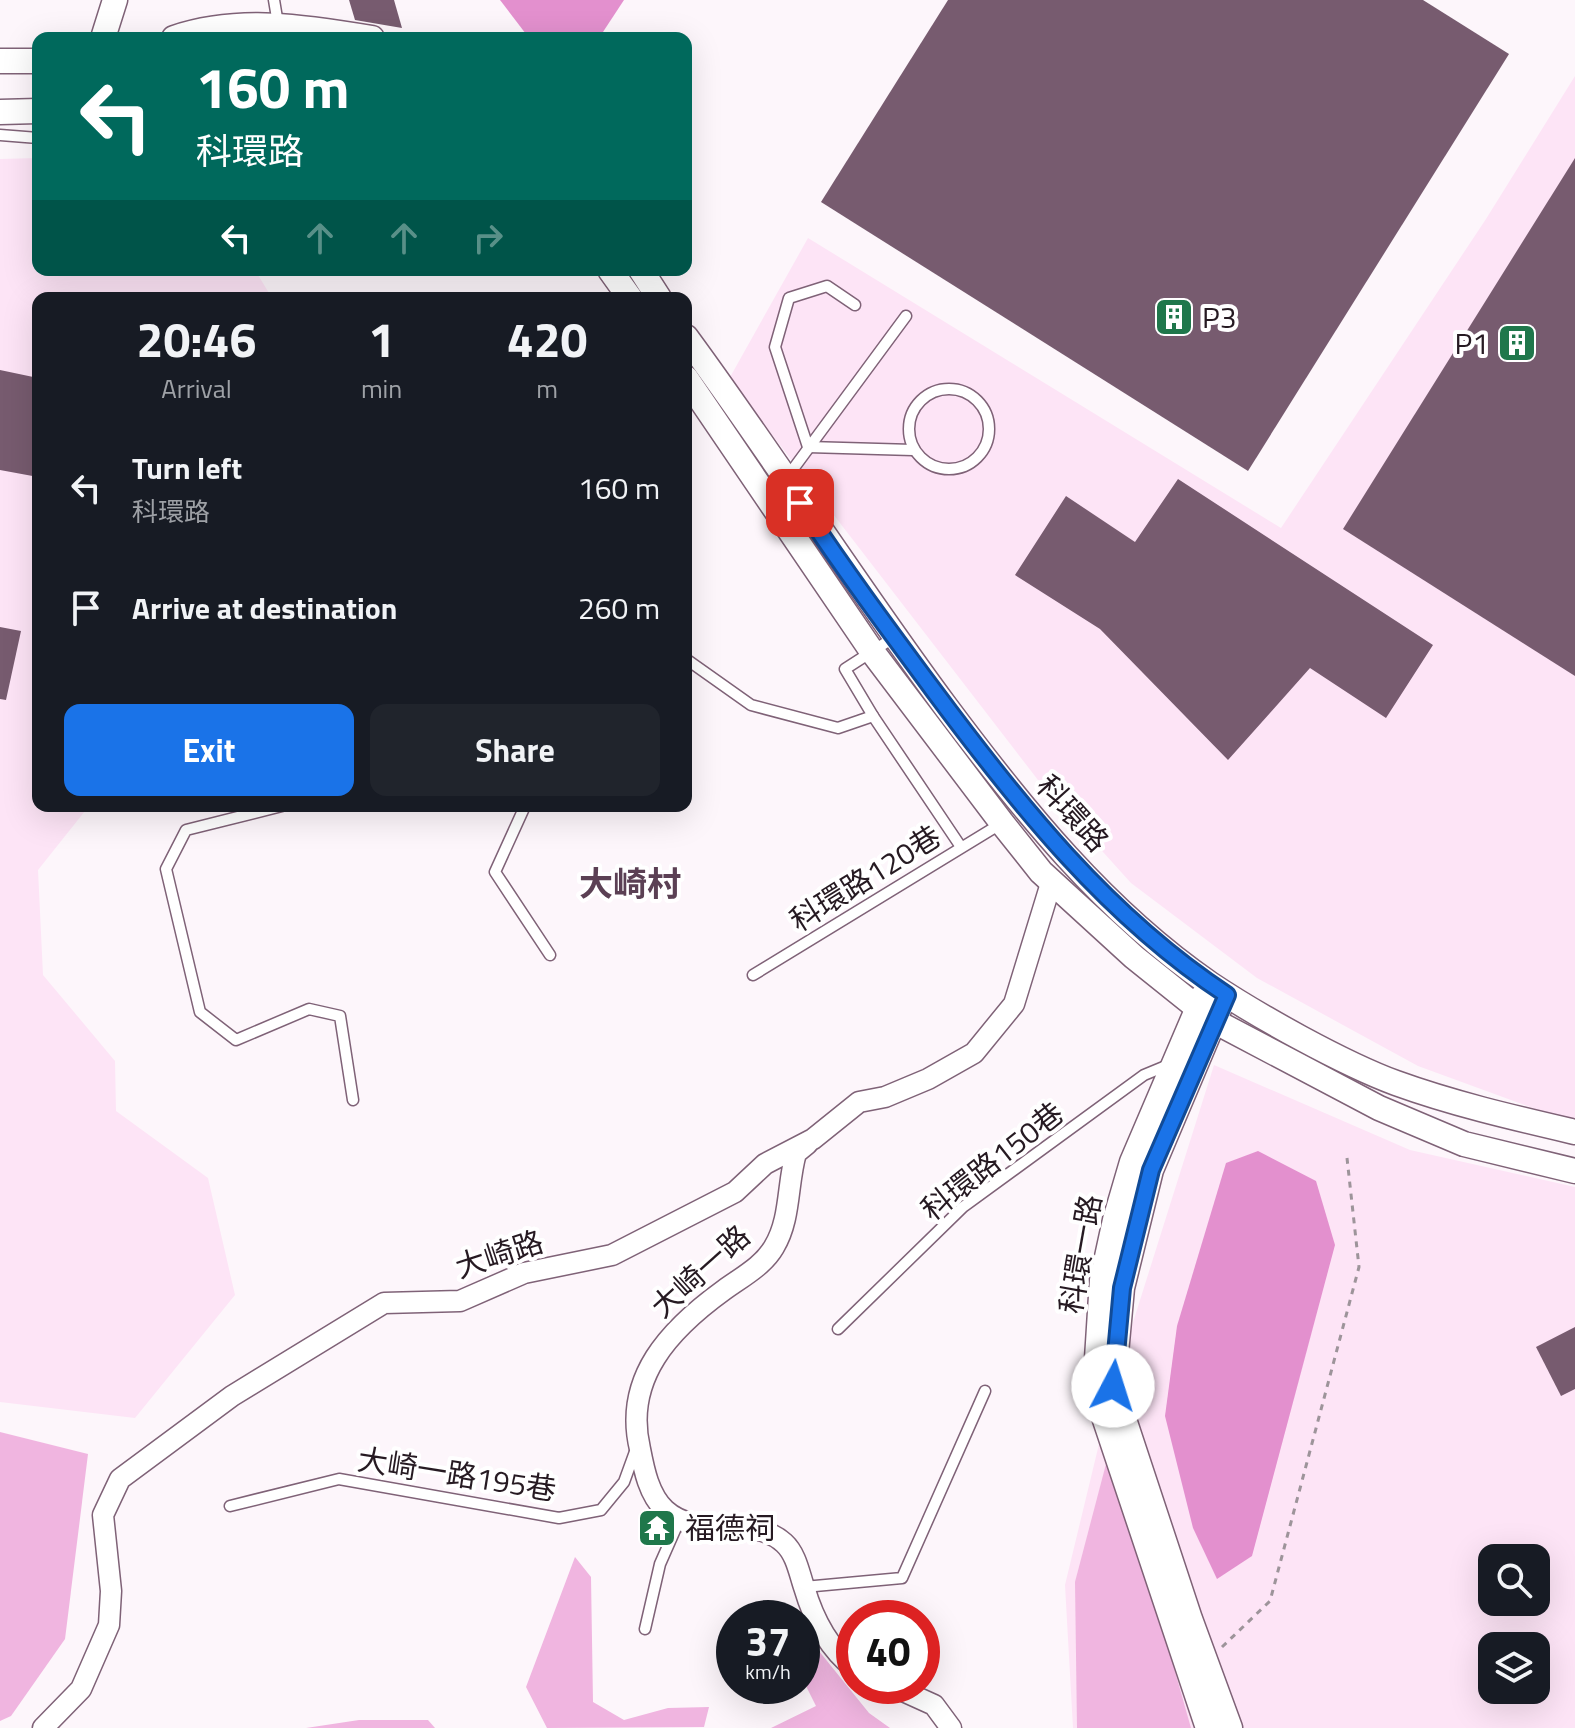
<!DOCTYPE html>
<meta charset="utf-8">
<style>
:root{--surface:#171b24;--page:#20242c;--text:#f1f3f6;--muted:#9ea1a6;--accent:#1a73e8}
body{margin:0;font-family:"Titillium Web","Noto Sans TC",sans-serif;background:var(--page);color:var(--text);height:100vh;display:flex;flex-direction:column;font-size:30px;white-space:nowrap}
*{box-sizing:border-box;margin:0}
p{font-size:26px;color:var(--muted)}
.icon{flex:none;width:44px;height:44px;fill:none;stroke:currentColor;stroke-width:2;stroke-linecap:round;stroke-linejoin:round}
.map{position:relative;flex:1;overflow:hidden}
.side{position:absolute;left:32px;top:292px;width:660px;height:520px;display:flex;flex-direction:column;background:var(--surface);border-radius:16px;box-shadow:0 8px 32px #0002}
.side>*{flex:none}
.hud{position:absolute;left:32px;top:32px;width:660px;height:244px;border-radius:16px;box-shadow:0 8px 32px #0002;background:#00695c;color:#fff;overflow:hidden}
.buttons{position:absolute;left:1478px;top:1544px;display:grid;gap:16px}
.buttons a{display:grid;place-items:center;width:72px;height:72px;border-radius:16px;background:var(--surface);box-shadow:0 8px 32px #0002;font-size:40px}
.speed{position:absolute;left:716px;top:1600px;display:flex;gap:16px;font-size:40px;font-weight:700;text-align:center}
.speed>*{display:grid;place-content:center;width:104px;height:104px;border-radius:50%;background:var(--surface);box-shadow:0 8px 32px #0002;line-height:1}
.speed small{font-size:20px;font-weight:400}
.speed .limit{border:12px solid #d22;background:#fff;color:#111}
.pin{position:absolute;display:grid;place-items:center;width:68px;height:68px;color:#fff;margin:-34px;border-radius:16px;box-shadow:0 4px 12px #0006}
.me{position:absolute;width:88px;margin:-44px;rotate:5deg;stroke-linejoin:round;filter:drop-shadow(0 0 6px #0008)}
.turn{display:flex;align-items:center;gap:28px;height:168px;padding:0 32px;font-size:36px}
.turn .icon{width:104px;height:104px;stroke-width:2.5}
.turn b{display:block;font-size:56px;line-height:68px}
.lanes{display:flex;align-items:center;height:76px;padding:0 32px;background:#0003;justify-content:center;gap:40px;direction:ltr}
.lanes .off{opacity:.35}
.eta{display:flex;justify-content:space-evenly;align-items:center;height:136px;text-align:center}
.eta b{font-size:48px;font-weight:700;line-height:56px}
.primary-button{display:flex;gap:16px;margin-top:auto;padding:16px 32px}
.primary-button a{flex:1;height:92px;border-radius:16px;background:var(--accent);color:#fff;font-size:32px;font-weight:700;line-height:92px;text-align:center}
.primary-button a+a{background:var(--page);color:var(--text)}
ul{padding:0;list-style:none}
li{display:flex;align-items:center;gap:24px;height:120px;padding:0 32px}
li div{flex:1}
li b{display:block;font-size:30px}
li em{font-style:normal}
.map>svg:first-child{display:block}
</style>
<div class="map">
<svg width="1575" height="1728" viewBox="0 0 1575 1728">
<rect width="100%" height="100%" fill="#fdf6fb"/>
<!-- built -->
<g fill="#fde4f6" fill-rule="evenodd">
<polygon points="1575,76 1575,1119 1549,1114 1418,1066 1257,978 1131,883 1038,780 729,379 808,238 1281,528 1486,219"/>
<polygon points="38,158 38,270 255,270 272,298 38,298 38,806 89,806 38,870 43,975 115,1061 116,1111 208,1178 235,1295 135,1418 0,1402 0,159"/>
<path d="M1214,1065L1410,1150L1575,1187V1728H1073L1065,1585L1113,1386ZM1492,1558H1536V1602H1492ZM1492,1646H1536V1690H1492Z"/>
</g>
<!-- green -->
<g fill="#f0b5e0">
<polygon points="0,1432 88,1454 65,1639 11,1716 0,1721"/>
<polygon points="1111,1445 1191,1728 1077,1728 1075,1582"/>
<polygon points="575,1557 591,1577 593,1702 624,1720 668,1708 709,1707 704,1727 547,1728 526,1687"/>
<polygon points="802,1630 869,1713 890,1728 771,1728 816,1706 802,1678"/>
<polygon points="359,1720 428,1720 435,1728 306,1728"/>
</g>
<!-- water -->
<g fill="#e390ce">
<polygon points="500,0 624,0 599,38 529,38"/>
<polygon points="1258,1151 1316,1181 1335,1245 1252,1556 1217,1579 1193,1528 1165,1416 1177,1326 1226,1163"/>
</g>
<!-- building -->
<g fill="#775b6f">
<polygon points="349,0 394,0 402,28 355,20"/>
<polygon points="948,0 1423,0 1509,54 1248,471 821,202"/>
<polygon points="1575,158 1575,676 1343,529"/>
<polygon points="0,370 38,378 38,477 0,470"/>
<polygon points="1178,479 1433,645 1386,718 1310,668 1228,760 1100,629 1015,575 1066,496 1135,542"/>
<polygon points="0,627 21,631 6,700 0,699"/>
<polygon points="1575,1327 1575,1389 1561,1396 1536,1347"/>
</g>
<g fill="none" stroke-linecap="round" stroke-linejoin="round">
<!-- service casing -->
<g stroke="#7f6277" stroke-width="13">
<g id="service">
<polyline points="274,0 278,24"/>
<polyline points="0,135 38,138"/>
<polyline points="855,305 827,286 789,298 775,347 808,447 913,450"/>
<circle cx="949" cy="429" r="40"/>
<polyline points="765,493 785,480 906,316"/>
<polyline points="686,659 751,705 838,728 873,716 845,669 893,638"/>
<polyline points="873,716 961,847"/>
<polyline points="282,806 186,830 166,869 200,1012 236,1040 309,1009 340,1016 353,1100"/>
<polyline points="525,806 495,872 550,955"/>
<polyline points="753,975 1002,823"/>
<polyline points="838,1329 963,1207 1144,1075 1173,1063"/>
<polyline points="230,1506 339,1479 559,1518 601,1510 624,1482 636,1449"/>
<polyline points="804,1587 902,1578 985,1391"/>
<polyline points="645,1629 660,1564 679,1521"/>
</g>
</g>
<!-- minor casing -->
<g stroke="#7f6277" stroke-width="23">
<g id="minor">
<path d="M807,1144L796,1153C787,1184 791,1219 774,1247C763,1266 742,1277 724,1290C670,1329 623,1378 640,1449C644,1470 649,1495 665,1510C699,1541 751,1513 784,1543C796,1554 799,1572 804,1587C813,1618 827,1647 854,1668"/>
<polyline points="892,1686 934,1705 951,1728"/>
<polyline points="43,1728 81,1689 109,1625 111,1591 103,1515 120,1479 232,1396 384,1303 460,1301 524,1273 612,1255 735,1192 765,1164 813,1139 859,1102 885,1097 928,1079 974,1053 1014,1004 1052,880"/>
</g>
</g>
<!-- tertiary casing -->
<g stroke="#7f6277" stroke-width="27">
<g id="tertiary">
<polyline points="103,38 115,0"/>
<path d="M174,38C239,16 306,27 372,38"/>
<polyline points="0,61 38,61"/>
<polyline points="0,112 38,111"/>
<polyline points="610,270 630,298"/>
<polyline points="641,270 659,298"/>
<path d="M686,337C775,458 856,586 946,707C1022,809 1104,911 1210,984C1258,1016 1342,1063 1396,1083C1454,1104 1515,1118 1575,1132"/>
<polyline points="686,378 871,650 1002,823 1041,872 1134,957 1214,1021 1379,1108 1464,1144 1575,1171"/>
<polyline points="1203,996 1132,1162 1115,1220 1102,1280 1095,1390 1208,1728"/>
<polyline points="1220,1007 1151,1170 1122,1288 1113,1386 1190,1619 1230,1728"/>
</g>
</g>
<!-- path -->
<polyline stroke="#9d949a" stroke-width="3" stroke-dasharray="6 6" stroke-linecap="butt" points="1222,1647 1270,1601 1359,1267 1347,1158"/>
<!-- service -->
<use href="#service" stroke="#fff" stroke-width="10"/>
<!-- minor -->
<use href="#minor" stroke="#fff" stroke-width="20"/>
<!-- tertiary -->
<use href="#tertiary" stroke="#fff" stroke-width="24"/>
</g>
<g fill="none" stroke-linecap="round" stroke-linejoin="round">
<!-- route casing -->
<g stroke="#114b97" stroke-width="20">
<path id="route" d="M800,503C842,567 888,629 934,691C1018,804 1107,916 1227,995L1151,1170L1122,1288L1113,1386"/>
</g>
<!-- route -->
<use href="#route" stroke="#1a73e8" stroke-width="14"/>
</g>
<!-- icons -->
<defs>
<g id="building-square" transform="scale(2)"><rect x="-9" y="-9" width="18" height="18" rx="4" fill="#1f774b" stroke="#fff"/><path d="M-4-6H4V6H1V3H-1V6H-4ZM-2.5-4.3h1.7v1.8h-1.7ZM.8-4.3h1.7v1.8H.8ZM-2.5-1h1.7V.8h-1.7ZM.8-1h1.7V.8H.8Z" fill="#fff"/></g>
<g id="temple-square" transform="scale(2)"><rect x="-9" y="-9" width="18" height="18" rx="4" fill="#1f774b" stroke="#fff"/><path d="M0-6L5-2H3V0L6.5 2.5H4V6H1.5V3h-3V6H-4V2.5H-6.5L-3 0V-2H-5Z" fill="#fff"/></g>
</defs>
<g fill-rule="evenodd">
<use href="#building-square" x="1174" y="317"/>
<use href="#building-square" x="1517" y="343"/>
<use href="#temple-square" x="657" y="1528"/>
</g>
<g text-anchor="middle" dominant-baseline="central" stroke-width="8" stroke-linejoin="round" paint-order="stroke">
<!-- poi labels -->
<g font-size="30" fill="#261a22" stroke="#fff" text-anchor="start">
<text x="1202" y="317">P3</text>
<text x="1489" y="343" text-anchor="end">P1</text>
<text x="685" y="1528">福德祠</text>
</g>
<!-- street labels -->
<g font-size="30" fill="#261a22" stroke="#fff">
<text transform="translate(1073 813) rotate(48)">科環路</text>
<text transform="translate(865 878) rotate(-32)">科環路120巷</text>
<text transform="translate(992 1161) rotate(-38)">科環路150巷</text>
<text transform="translate(499 1254) rotate(-18)">大崎路</text>
<text transform="translate(1080 1254) rotate(-80)">科環一路</text>
<text transform="translate(700 1271) rotate(-42)">大崎一路</text>
<text transform="translate(457 1474) rotate(9)">大崎一路195巷</text>
</g>
<!-- quarter labels -->
<g font-size="34" font-weight="bold" fill="#5b4054" stroke="#fff">
<text x="630" y="883">大崎村</text>
</g>
</g>
</svg>
<div class="buttons">
<a><svg class="icon" aria-label="search" viewBox="0 0 24 24"><circle cx="10" cy="10" r="6"/><path d="M15 15l6 6"/></svg></a>
<a><svg class="icon" aria-label="layers" viewBox="0 0 24 24"><path d="M12 4l9 5-9 5-9-5zM3 14l9 5 9-5"/></svg></a>
</div>
<div class="speed"><div>37<small>km/h</small></div><div class="limit">40</div></div>
<div class="pin" style="left:800px;top:503px;background:#d93025"><svg class="icon" aria-label="arrive" viewBox="0 0 24 24"><path d="M6 21V4h12l-3 4 3 4H6"/></svg></div>
<svg class="me" style="left:1113px;top:1386px" viewBox="-20 -20 40 40"><circle r="19" fill="#fff"/><path d="M0-13L10 11 0 6-10 11z" fill="#1a73e8"/></svg>
<div class="hud">
<div class="turn"><svg class="icon" aria-label="left" viewBox="0 0 24 24"><path d="M17 20v-9H6M10 6l-5 5 5 5"/></svg><div><b>160 m</b>科環路</div></div>
<div class="lanes"><svg class="icon" aria-label="left" viewBox="0 0 24 24"><path d="M17 20v-9H6M10 6l-5 5 5 5"/></svg><svg class="icon off" aria-label="ahead" viewBox="0 0 24 24"><path d="M12 20V5M6 11l6-6 6 6"/></svg><svg class="icon off" aria-label="ahead" viewBox="0 0 24 24"><path d="M12 20V5M6 11l6-6 6 6"/></svg><svg class="icon off" aria-label="right" viewBox="0 0 24 24"><path d="M7 20v-9h11M14 6l5 5-5 5"/></svg></div>
</div>
<section class="side">
<div class="eta">
<div><b>20:46</b><p>Arrival</p></div>
<div><b>1</b><p>min</p></div>
<div><b>420</b><p>m</p></div>
</div>
<ul>
<li><svg class="icon" aria-label="left" viewBox="0 0 24 24"><path d="M17 20v-9H6M10 6l-5 5 5 5"/></svg><div><b>Turn left</b><p>科環路</p></div><em>160 m</em></li>
<li><svg class="icon" aria-label="arrive" viewBox="0 0 24 24"><path d="M6 21V4h12l-3 4 3 4H6"/></svg><div><b>Arrive at destination</b></div><em>260 m</em></li>
</ul>
<div class="primary-button"><a>Exit</a><a>Share</a></div>
</section>
</div>
